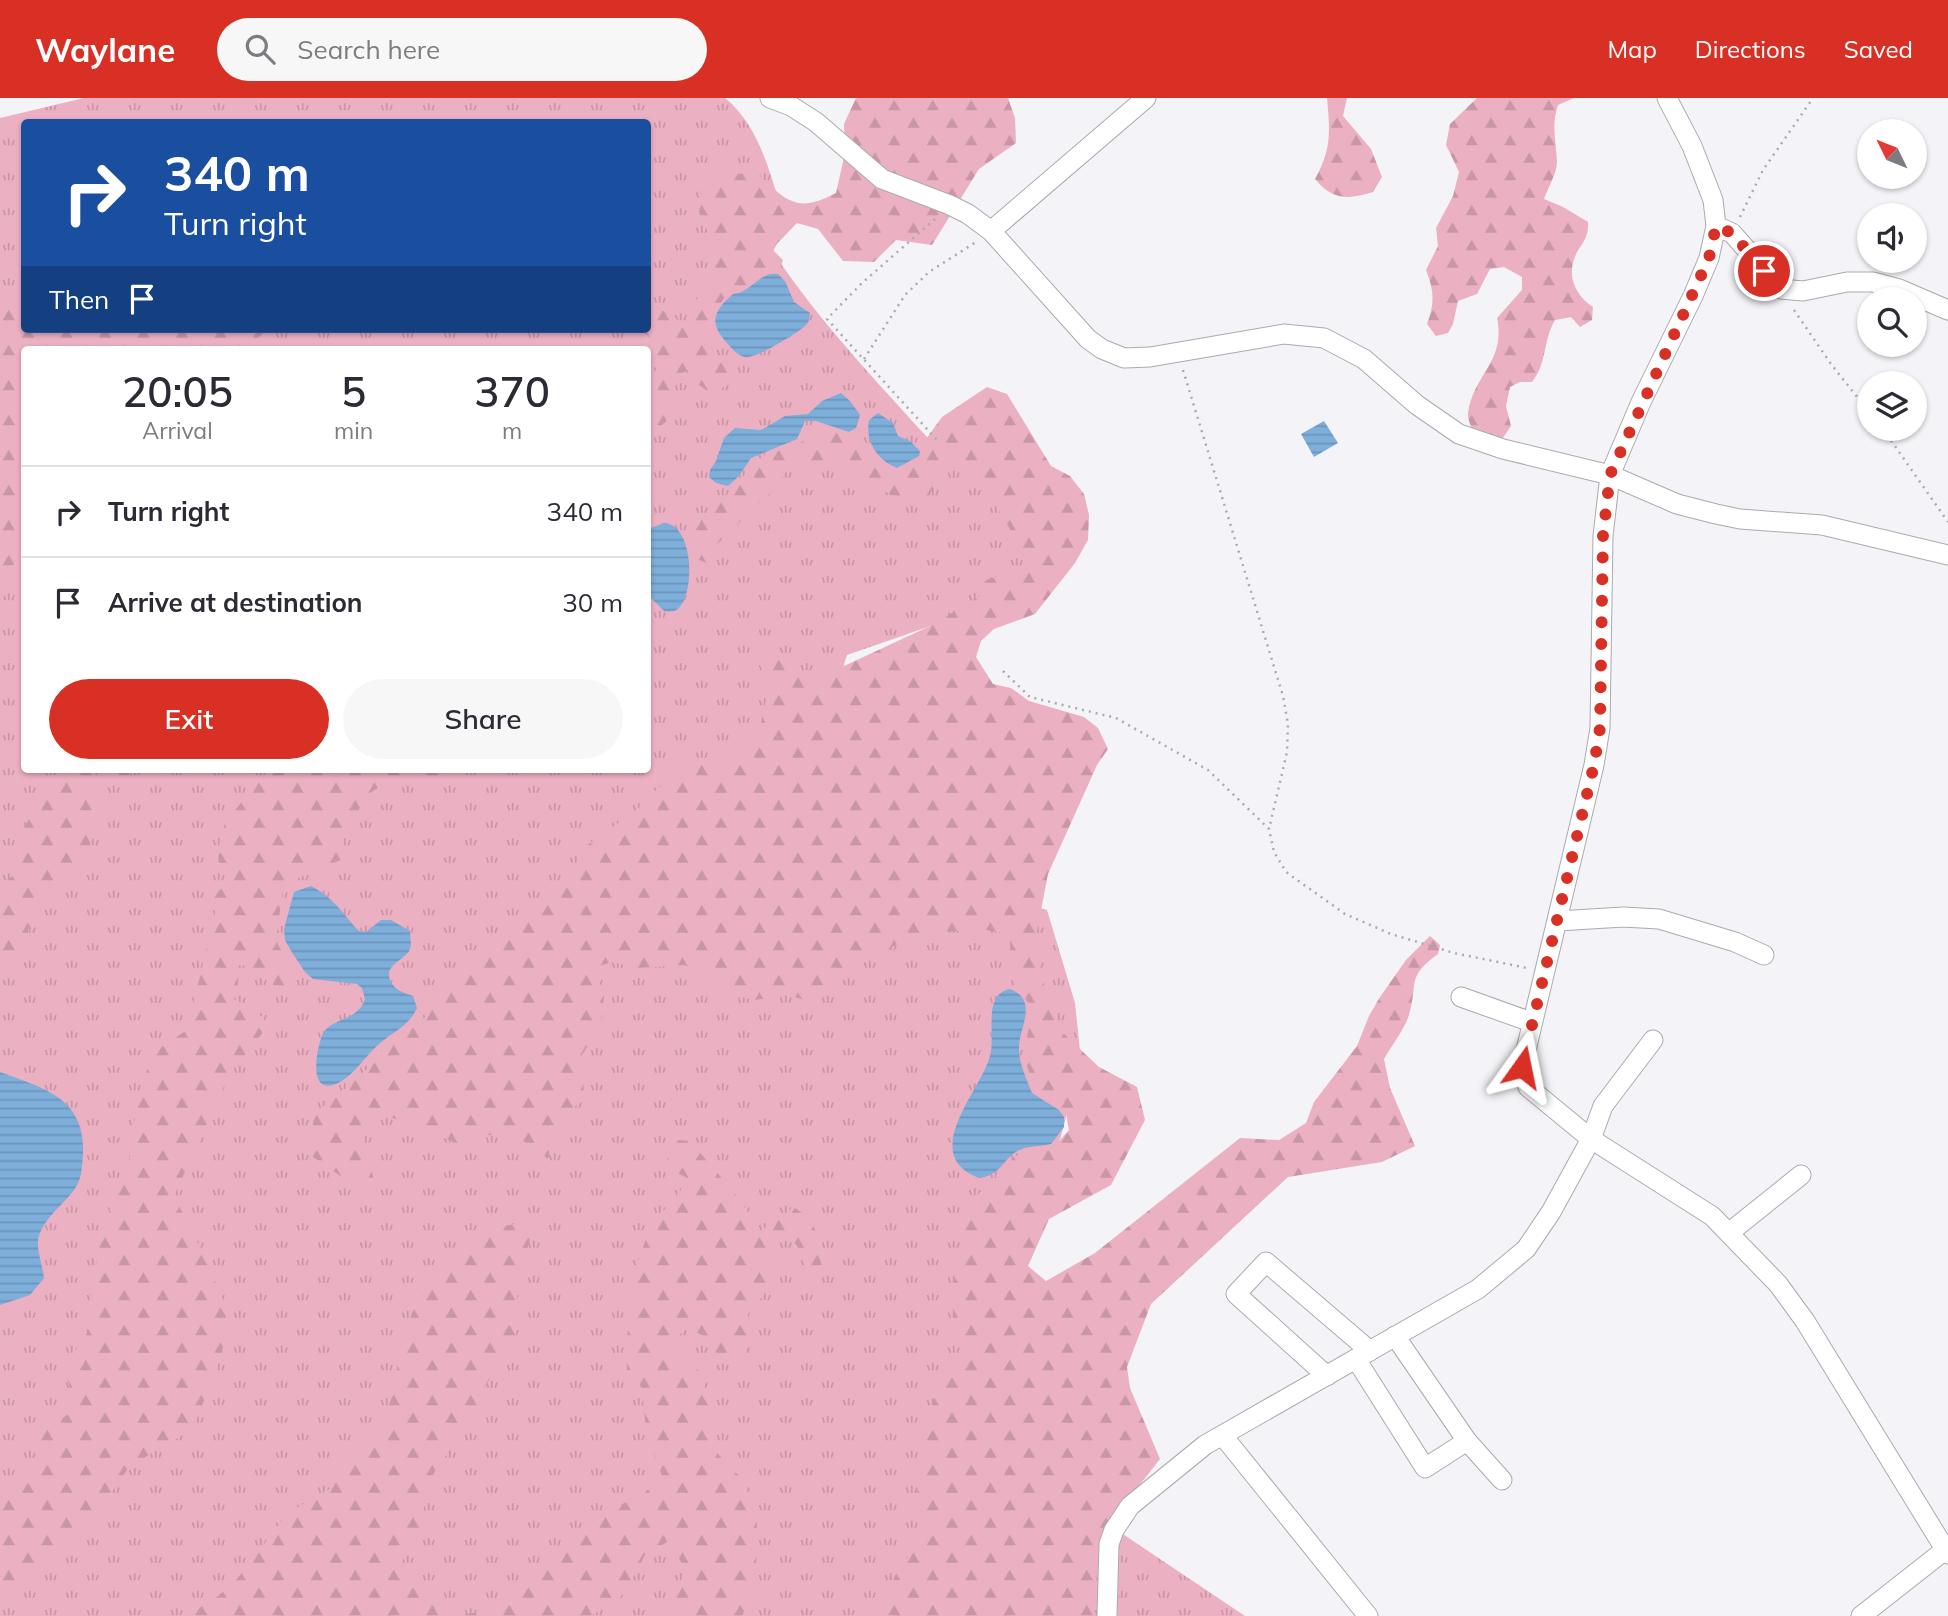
<!DOCTYPE html>
<style>
:root{--surface:#fff;--page:#f7f7f7;--text:#2b2b33;--muted:#7c7c81;--line:#e1e1e2;--accent:#d93025}
body{margin:0;font-family:Mulish,sans-serif;background:var(--page);color:var(--text);height:100vh;display:flex;flex-direction:column;font-size:26px;white-space:nowrap}
*{box-sizing:border-box;margin:0}
p{font-size:23px;color:var(--muted)}
.icon{flex:none;width:38px;height:38px;fill:none;stroke:currentColor;stroke-width:2;stroke-linecap:round;stroke-linejoin:round}
.map{position:relative;flex:1;overflow:hidden}
.drawer{position:absolute;left:21px;top:248px;width:630px;height:427px;display:flex;flex-direction:column;background:var(--surface);border-radius:7px;box-shadow:0 2px 5px #0004}
.drawer>*{flex:none}
.banner{position:absolute;left:21px;top:21px;width:630px;height:214px;border-radius:7px;box-shadow:0 2px 5px #0004;background:#1a4fa0;color:#fff;overflow:hidden}
.needle{width:46px;rotate:313deg}
.controls{position:absolute;left:1857px;top:21px;display:grid;gap:14px}
.controls a{display:grid;place-items:center;width:70px;height:70px;border-radius:50%;background:var(--surface);box-shadow:0 2px 5px #0004;font-size:35px}
.pin{position:absolute;display:grid;place-items:center;width:60px;height:60px;color:#fff;margin:-30px;border:4px solid #fff;border-radius:50%;box-shadow:0 2px 7px #0007}
.me{position:absolute;width:77px;margin:-38px;rotate:12deg;stroke-linejoin:round;filter:drop-shadow(0 0 5px #0008)}
.turn{display:flex;align-items:center;gap:24px;height:147px;padding:0 28px;font-size:32px}
.turn .icon{width:91px;height:91px;stroke-width:2.5}
.turn b{display:block;font-size:49px;line-height:60px}
.then{display:flex;align-items:center;height:66px;padding:0 28px;background:#0003;gap:14px;font-size:26px}
.eta{display:flex;justify-content:space-evenly;align-items:center;height:119px;text-align:center}
.eta b{font-size:42px;font-weight:600;line-height:49px}
.button{display:flex;gap:14px;margin-top:auto;padding:14px 28px}
.button a{flex:1;height:80px;border-radius:42px;background:var(--accent);color:#fff;font-size:28px;font-weight:600;line-height:80px;text-align:center}
.button a+a{background:var(--page);color:var(--text)}
ul{padding:0;list-style:none}
li{display:flex;align-items:center;gap:21px;height:91px;padding:0 28px;border-top:2px solid var(--line)}
li div{flex:1}
li b{display:block;font-size:26px}
li em{font-style:normal}
header{display:flex;align-items:center;gap:42px;box-sizing:border-box;height:98px;padding:0 35px;background:var(--accent);color:#fff}
header strong{font-size:33px}
nav{display:flex;gap:38px;margin-inline-start:auto;font-size:24px}
.search{width:490px;height:63px;background:var(--page);display:flex;align-items:center;gap:18px;box-sizing:border-box;padding:0 24px;border-radius:38px;color:var(--muted);font-size:26px}
.map>svg:first-child{display:block}
</style>
<header>
<strong>Waylane</strong>
<div class="search"><svg class="icon" aria-label="search" viewBox="0 0 24 24"><circle cx="10" cy="10" r="6"/><path d="M15 15l6 6"/></svg>Search here</div>
<nav><a>Map</a><a>Directions</a><a>Saved</a></nav>
</header>
<div class="map">
<svg width="1948" height="1518" viewBox="0 0 1948 1518">
<defs>
<pattern id="grass-tufts" width="24" height="20" patternUnits="userSpaceOnUse" patternTransform="scale(1.75)"><rect width="24" height="20" fill="#ecb0c3"/><path d="M3 7l-1-3M5 7V3M7 7l1-3M15 17l-1-3M17 17v-4M19 17l1-3" fill="none" stroke="#c996a6"/></pattern>
<pattern id="forest-firs" width="22" height="20" patternUnits="userSpaceOnUse" patternTransform="scale(1.75)"><rect width="22" height="20" fill="#ecb0c3"/><path d="M5 1l3.5 6h-7zM16 11l3.5 6h-7z" fill="#c996a6"/></pattern>
<pattern id="water-rules" width="6" height="5" patternUnits="userSpaceOnUse" patternTransform="scale(1.75)"><rect width="6" height="5" fill="#7eaeda"/><path d="M0 2.5h6" fill="none" stroke="#6c94ba"/></pattern>
</defs>
<rect width="100%" height="100%" fill="#f4f3f7"/>
<!-- grass -->
<path fill="url(#grass-tufts)" fill-rule="evenodd" d="M84,0H725C762,30 772,84 786,126L773,154C821,226 880,287 937,350L957,327L1033,469L965,516L847,557L791,731L1047,812L1075,905L1081,962L981,1341L1245,1518H0V20ZM24,24H648V231H24ZM24,252H648V672H24Z"/>
<!-- forest -->
<g fill="url(#forest-firs)">
<path d="M856,0H1008L1015,20L1016,45L979,71L932,147L896,142L874,164L843,163L818,131L797,125L772,151L783,162L780,170L769,172L746,191L726,197L711,221L716,254L730,274V281L715,298L699,287L685,273L674,290L666,324L653,333L648,331V283L658,269L651,241L641,231H648V206L661,213L670,212L688,237L697,224L690,207L709,191L711,161L709,136L699,115L702,89L713,75L758,76C788,105 797,115 836,95L845,55L844,26Z"/>
<path d="M1327,0H1347L1343,18L1371,51L1382,79L1373,94C1348,102 1332,102 1315,81C1332,51 1330,33 1327,0Z"/>
<path d="M1477,0H1574L1558,7C1551,27 1556,43 1557,63C1557,75 1548,90 1544,101L1563,109L1588,124C1589,145 1577,147 1573,165C1568,183 1579,200 1593,209L1592,222L1580,229L1571,219L1555,222C1543,242 1547,266 1532,284H1520L1510,289L1506,308L1511,328L1500,344L1474,336C1472,330 1467,321 1468,315C1474,275 1506,264 1497,220L1522,192V179L1504,169L1490,171L1477,196L1458,203L1453,226L1448,235L1436,238L1427,226C1435,205 1434,192 1426,172L1438,148L1436,130L1453,98L1459,74L1446,47L1450,26Z"/>
<polygon points="24,190 24,231 270,231 240,252 24,252 24,437 17,455 0,511 0,196"/>
<path d="M987,289L1007,296L1051,368L1070,378L1084,396L1089,417L1088,442L1075,465L1035,516L994,531L981,543L976,559L993,586L1011,590L1029,603L1084,619L1098,630L1108,651L1097,667L1048,776L1036,838L1041,878L1063,935L1099,969L1137,989L1145,1022L1111,1087L1049,1121L1028,1168L1046,1183L1095,1155L1240,1040L1279,1042L1306,1025L1314,1004L1357,948L1369,918L1380,899L1406,862L1430,838L1440,847L1438,856C1405,880 1419,885 1409,917C1404,932 1392,947 1384,961L1390,990L1415,1048L1382,1064L1288,1079L1151,1206L1127,1269L1130,1290L1160,1361L1098,1440L1095,1518H881L900,1466L937,1434L916,1402L927,1324L936,1296L963,1259L955,1235L951,1192L961,1164L967,1108L1015,1058L1052,1051L1069,1032L1066,1015L1052,1003L1036,995L1024,959L1032,909C1007,881 1011,871 1010,836L986,832L918,835L902,842L884,855L866,859L847,876L825,880L819,898L804,902L789,897L754,902L719,894L708,876L684,867L639,870L612,864L595,869L604,899L601,926L582,957L584,997L554,1036L548,1061L515,1037H482L462,1047L375,1013L359,1032L370,1061L376,1097L342,1079L310,1057L314,1016L361,978L380,954L405,932L427,918L435,892L476,868L528,815L556,804L568,779L586,748L640,709L686,661L724,663L759,634L768,593L760,567L776,556L799,573L829,575L930,528L979,499L983,483L1027,468L1021,449L976,376L946,357L930,374L933,391L926,402L908,405L897,400L879,390L867,386L843,365L831,362L808,369L788,371L773,392L712,451L707,465L694,460L689,438L692,428L735,390L750,369L766,356L786,351L802,344L811,327L864,342L886,371L903,374L919,364L926,341L942,319Z"/>
<path d="M71,672H138L125,679L104,672L89,679L94,696L106,712L82,763L66,787L32,812L28,833L31,847L16,862L0,867V791C11,780 20,771 23,755C24,748 21,739 23,732C28,717 61,689 71,672Z"/>
<path d="M269,672H457L430,687L396,678L367,697L344,738L343,761L296,781L283,791L276,842L296,882L279,895C268,878 259,868 239,867L238,885L234,901L254,911L269,927L230,975L174,1098L205,1159L227,1211L222,1256L193,1331L130,1368L87,1428L30,1471L0,1498V1402L37,1380L40,1367L29,1340L42,1331L76,1312L64,1269L87,1235L98,1153L116,1088L129,1064L132,1032L151,956L187,932L215,815L213,800L229,781L219,773L218,752L225,724Z"/>
<path d="M676,1042L690,1043L737,1098L760,1133C771,1125 783,1119 793,1109C820,1124 822,1147 821,1176C805,1172 801,1162 797,1147L782,1138L774,1150L770,1189L748,1216L746,1257L721,1266L708,1240L688,1230L672,1242L678,1260L698,1272L710,1303L716,1354L744,1383L757,1421L756,1485L742,1518H670L685,1471L669,1443L645,1457L625,1495L591,1518H187L218,1498L237,1481L289,1414L330,1391L344,1362L360,1343L386,1319L395,1285L399,1253L413,1213L439,1174L481,1148L497,1131L527,1122L530,1141L518,1188L516,1238L486,1287L468,1326L432,1377L416,1442L397,1471L419,1494L464,1517L501,1509L526,1490L556,1451L599,1414L639,1400L662,1378L646,1332L642,1290L627,1273L626,1246L638,1162L652,1126L681,1092L686,1079L667,1071L668,1058Z"/>
</g>
<!-- water -->
<g fill="url(#water-rules)">
<path d="M771,176H778L785,183L794,204L810,215C809,220 810,222 807,226C800,234 754,262 745,259C738,258 732,251 728,246C709,226 712,214 733,196C749,195 756,179 771,176Z"/>
<polygon points="841,295 850,303 860,317 856,330 849,334 816,323 805,323 797,341 751,360 739,378 728,388 716,385 709,379 710,372 716,363 724,340 735,330 761,332 785,318 808,316 822,303"/>
<path d="M878,315L893,325L898,338L910,343L920,353L919,358L897,370C877,362 865,343 869,322Z"/>
<polygon points="1324,323 1338,345 1314,359 1301,336"/>
<path d="M664,425C693,426 696,493 679,510C675,514 669,514 664,513L652,501L648,500V431Z"/>
<path d="M311,788C334,800 342,815 359,833L366,834L381,822H391L410,833C410,838 412,845 410,851C405,863 384,866 390,882C394,892 404,895 413,898L417,910C409,928 394,933 379,946C365,958 353,979 336,986C307,997 317,950 322,938C329,919 357,925 365,901L362,890L357,886L313,881L305,874L293,856L285,842L284,831L294,794Z"/>
<path d="M1010,891C1040,903 1018,930 1019,952C1019,966 1027,982 1032,995L1059,1012L1064,1019V1029L1051,1046C1042,1048 1030,1048 1022,1051C1003,1058 1002,1078 979,1080C917,1057 982,991 990,958C996,938 982,896 1010,891Z"/>
<path d="M0,974C42,990 86,999 83,1056C82,1068 82,1082 74,1092C63,1107 45,1119 39,1138C35,1149 43,1168 44,1180L30,1197L0,1207Z"/>
</g>
<g fill="none" stroke-linecap="round" stroke-linejoin="round">
<!-- minor casing -->
<g stroke="#abaaad" stroke-width="21">
<g id="minor">
<polyline points="770,0 791,8 816,24 882,81 950,107 968,116 991,133 1088,241 1102,251 1124,260 1150,259 1284,236 1324,240 1364,261 1417,307 1459,336 1503,351 1610,377 1677,406 1716,416 1740,421 1822,427 1948,457"/>
<polyline points="1667,0 1692,48 1713,102 1716,128 1709,160 1693,198 1641,304 1610,377 1603,438 1600,630 1594,667 1522,969 1528,989 1591,1041 1712,1118 1778,1186 1805,1223 1948,1456"/>
<polyline points="1716,128 1732,135 1781,191 1803,193 1847,184 1873,184 1899,191 1948,212"/>
<polyline points="991,133 1146,0"/>
<polyline points="1558,823 1623,819 1659,821 1735,844 1764,857"/>
<polyline points="1461,899 1531,924"/>
<polyline points="1730,1134 1801,1077"/>
<polyline points="1395,1238 1467,1343 1502,1382"/>
<polyline points="1356,1261 1425,1370 1467,1343"/>
<polyline points="1327,1278 1236,1196 1266,1164 1370,1253"/>
<polyline points="1223,1338 1368,1518"/>
<polyline points="1107,1518 1109,1446 1114,1432 1130,1408 1205,1347 1478,1191 1526,1151 1551,1114 1591,1041 1603,1008 1653,942"/>
<polyline points="1861,1518 1945,1452"/>
</g>
</g>
<!-- path -->
<g stroke="#abaaad" stroke-width="2.5" stroke-dasharray="2 5" stroke-linecap="butt">
<polyline points="1740,119 1763,72 1813,0"/>
<polyline points="935,121 861,186 827,221 937,342"/>
<polyline points="1794,212 1831,266 1869,314"/>
<polyline points="864,261 905,197 929,174 976,144"/>
<polyline points="1183,272 1283,598 1288,626 1287,654 1269,731"/>
<polyline points="1883,331 1948,424"/>
<polyline points="1003,573 1030,599 1116,620 1208,672 1269,731 1274,754 1286,774 1345,816 1391,836 1454,855 1527,870"/>
</g>
<!-- minor -->
<use href="#minor" stroke="#fff" stroke-width="19"/>
</g>
<g fill="none" stroke-linecap="round" stroke-linejoin="round">
<!-- route -->
<polyline stroke="#d93025" stroke-width="12" stroke-dasharray="0 21.6" points="1522,969 1594,667 1600,630 1603,438 1610,377 1709,160 1716,128 1732,135 1764,173"/>
</g>
</svg>
<div class="controls">
<a><svg class="needle" viewBox="-14 -14 28 28"><path d="M0-13l5 13h-10z" fill="#e53935"/><path d="M0 13l5-13h-10z" fill="#7c7c81"/></svg></a>
<a><svg class="icon" aria-label="sound" viewBox="0 0 24 24"><path d="M4 9h4l5-4v14l-5-4H4zM17 9q2 3 0 6"/></svg></a>
<a><svg class="icon" aria-label="search" viewBox="0 0 24 24"><circle cx="10" cy="10" r="6"/><path d="M15 15l6 6"/></svg></a>
<a><svg class="icon" aria-label="layers" viewBox="0 0 24 24"><path d="M12 4l9 5-9 5-9-5zM3 14l9 5 9-5"/></svg></a>
</div>
<div class="pin" style="left:1764px;top:173px;background:#d93025"><svg class="icon" aria-label="arrive" viewBox="0 0 24 24"><path d="M6 21V4h12l-3 4 3 4H6"/></svg></div>
<svg class="me" style="left:1522px;top:969px" viewBox="-20 -20 40 40"><path d="M0-17L14 15 0 8-14 15z" fill="#d93025" stroke="#fff" stroke-width="4"/></svg>
<div class="banner">
<div class="turn"><svg class="icon" aria-label="right" viewBox="0 0 24 24"><path d="M7 20v-9h11M14 6l5 5-5 5"/></svg><div><b>340 m</b>Turn right</div></div>
<div class="then">Then<svg class="icon" aria-label="arrive" viewBox="0 0 24 24"><path d="M6 21V4h12l-3 4 3 4H6"/></svg></div>
</div>
<section class="drawer">
<div class="eta">
<div><b>20:05</b><p>Arrival</p></div>
<div><b>5</b><p>min</p></div>
<div><b>370</b><p>m</p></div>
</div>
<ul>
<li><svg class="icon" aria-label="right" viewBox="0 0 24 24"><path d="M7 20v-9h11M14 6l5 5-5 5"/></svg><div><b>Turn right</b></div><em>340 m</em></li>
<li><svg class="icon" aria-label="arrive" viewBox="0 0 24 24"><path d="M6 21V4h12l-3 4 3 4H6"/></svg><div><b>Arrive at destination</b></div><em>30 m</em></li>
</ul>
<div class="button"><a>Exit</a><a>Share</a></div>
</section>
</div>
